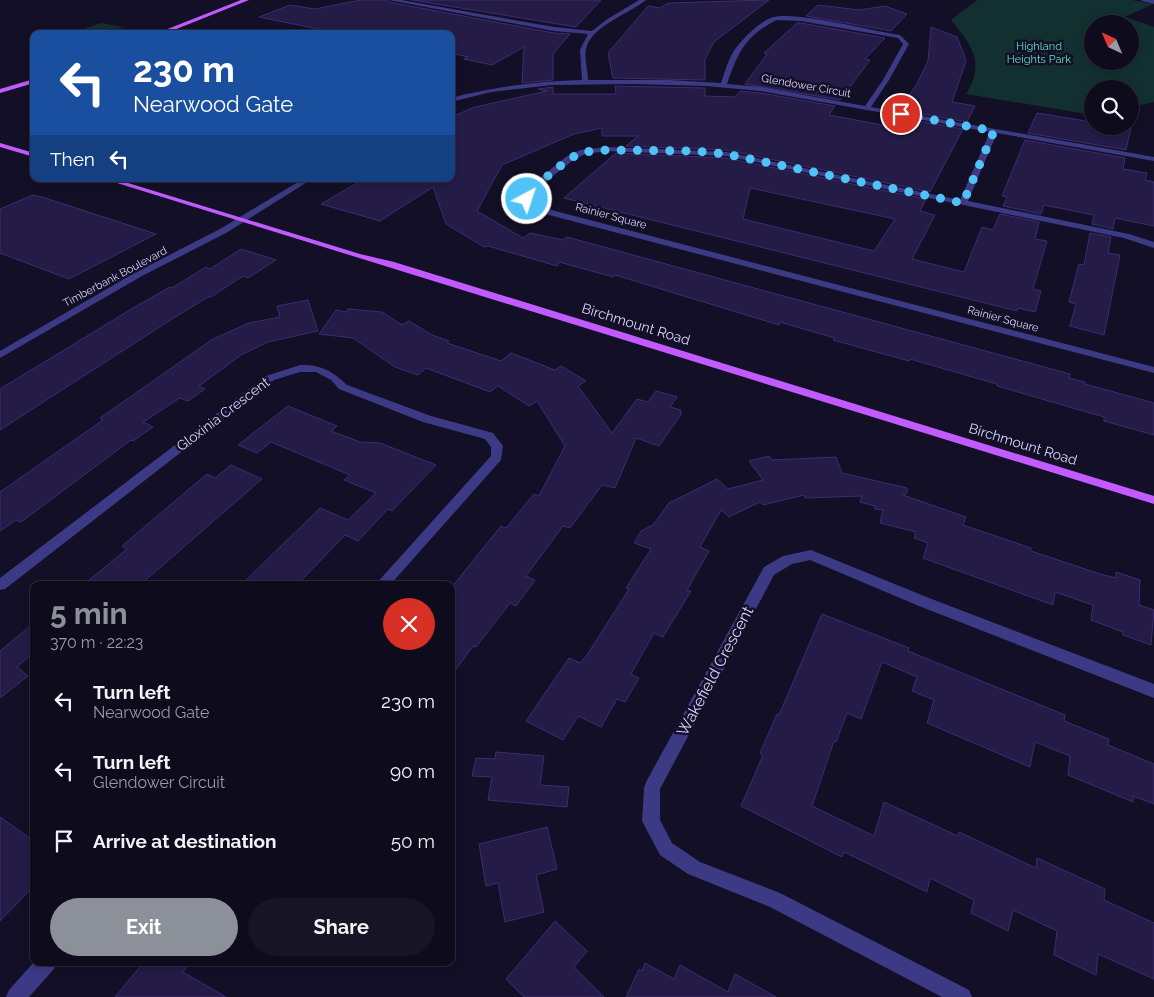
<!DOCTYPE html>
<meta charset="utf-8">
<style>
:root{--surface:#0e0b1c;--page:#171425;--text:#f1f3f6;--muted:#9b9ba3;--line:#2e2b3b;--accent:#8c9099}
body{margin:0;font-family:Raleway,sans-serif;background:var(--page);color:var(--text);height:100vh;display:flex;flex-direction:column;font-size:19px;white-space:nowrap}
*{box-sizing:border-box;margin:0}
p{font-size:16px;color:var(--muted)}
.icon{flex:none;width:28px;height:28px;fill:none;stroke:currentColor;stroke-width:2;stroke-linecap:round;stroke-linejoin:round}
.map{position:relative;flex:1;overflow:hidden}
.details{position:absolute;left:30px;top:581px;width:425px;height:385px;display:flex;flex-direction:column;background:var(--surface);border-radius:10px;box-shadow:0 2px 8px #0003,0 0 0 1px var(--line)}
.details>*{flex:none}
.top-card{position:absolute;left:30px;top:30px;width:425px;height:152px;border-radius:10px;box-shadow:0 2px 8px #0003,0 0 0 1px var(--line);background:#1a4fa0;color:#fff;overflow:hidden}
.needle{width:32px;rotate:316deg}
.fabs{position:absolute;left:1084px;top:15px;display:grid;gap:10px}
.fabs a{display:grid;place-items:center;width:55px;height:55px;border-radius:50%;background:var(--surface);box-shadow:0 2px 8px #0003,0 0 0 1px var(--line);font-size:25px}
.pin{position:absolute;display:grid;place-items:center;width:42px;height:42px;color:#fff;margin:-21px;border:2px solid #fff;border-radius:50%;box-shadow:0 1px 5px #0007}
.me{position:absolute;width:55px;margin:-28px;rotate:40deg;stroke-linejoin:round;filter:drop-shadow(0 0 4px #0008)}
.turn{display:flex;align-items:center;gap:18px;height:105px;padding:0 20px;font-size:22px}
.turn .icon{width:65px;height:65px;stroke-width:2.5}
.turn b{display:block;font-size:35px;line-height:42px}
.then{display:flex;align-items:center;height:48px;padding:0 20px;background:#0003;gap:10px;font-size:19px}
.round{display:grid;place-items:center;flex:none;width:52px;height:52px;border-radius:26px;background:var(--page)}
.headline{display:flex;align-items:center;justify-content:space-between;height:85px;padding:0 20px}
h1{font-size:30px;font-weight:700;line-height:38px;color:var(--accent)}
.primary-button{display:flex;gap:10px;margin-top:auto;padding:10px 20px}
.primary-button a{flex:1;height:58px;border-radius:30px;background:var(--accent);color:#fff;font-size:20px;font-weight:700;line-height:58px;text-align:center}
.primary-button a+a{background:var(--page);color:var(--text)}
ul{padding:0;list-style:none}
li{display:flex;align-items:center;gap:15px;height:70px;padding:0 20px}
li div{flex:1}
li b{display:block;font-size:19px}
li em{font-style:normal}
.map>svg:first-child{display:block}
</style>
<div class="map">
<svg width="1154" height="997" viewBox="0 0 1154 997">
<rect width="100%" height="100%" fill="#130f26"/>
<!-- green -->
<g fill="#12302f" fill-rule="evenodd">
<path d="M977,0H1132L1153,4L1125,17L1154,27V102L1136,106V123L1130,121V89H1092V115L966,94C986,62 971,45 951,20ZM1092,24H1130V61H1092Z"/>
<polygon points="101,23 123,27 105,34 69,34"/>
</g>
<!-- building -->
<g fill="#241b47" stroke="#3b2d73" fill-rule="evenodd">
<polygon points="361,0 387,0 389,2 554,33 570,34 553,54 553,80 522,83 524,47 492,65 464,59 468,57 451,53 451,34 343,34 259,17 290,5 315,9"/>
<polygon points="412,0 601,0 576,27"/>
<polygon points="769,0 714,42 705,59 705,80 613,78 608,53 648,6 660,8 668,3"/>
<polygon points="818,5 859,10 885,6 907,14 891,31 806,16"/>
<polygon points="797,23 801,23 885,38 865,59 870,60 840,100 745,84 767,54 764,53"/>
<polygon points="931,27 957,37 963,52 966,61 952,102 975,106 967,122 899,110 917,84 928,61"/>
<polygon points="615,86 705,88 705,96 735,97 740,91 761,93 835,106 829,115 888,126 895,117 963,129 930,192 726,150 626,146 638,136 602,136 602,128 574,134 502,165 477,211 523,238 530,233 563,240 567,237 1070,374 1069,378 1085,382 1085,384 1154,403 1154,435 1104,421 1104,417 997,386 997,384 910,359 909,361 833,340 835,338 800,328 780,322 779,325 615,275 613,277 559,262 557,266 488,246 484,247 446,224 433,187 380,221 321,204 364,179 451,179 451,117 475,107 547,91 538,89 553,87 553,94 616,94"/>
<polygon points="1037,113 1092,122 1092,126 1131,128 1126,150 1028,133"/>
<polygon points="1025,140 1125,158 1123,169 1147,173 1145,180 1154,182 1154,226 1115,218 1113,229 1092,224 1094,215 1044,205 1041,214 1003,206 1007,197 1002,196"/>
<path d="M616,153L726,158L926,199L920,211L935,215L912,259L964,272L982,227L993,230L1000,214L1039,222L1035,239L1047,241L1033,289L1041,291L1035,312L1018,308L1017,311L564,198ZM750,188L895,219L874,251L743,219Z"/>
<polygon points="33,195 42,197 156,234 69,279 0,253 0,209"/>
<polygon points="1090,233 1111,237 1108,253 1120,255 1104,335 1070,326 1076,304 1069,302 1079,264 1084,265"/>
<polygon points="241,249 276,260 248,278 243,276 211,297 208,297 172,319 0,430 0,389 133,308 170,287 172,288 206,267 210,269"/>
<polygon points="308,300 318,331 268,342 241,355 199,386 205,389 188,401 180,398 143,422 153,427 133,441 131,440 21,522 16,520 0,531 0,492 103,420 100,418 213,339 249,323 280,317 277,306"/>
<polygon points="348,309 382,312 402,325 409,321 432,335 449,341 447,343 501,361 511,353 555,370 561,366 586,381 578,386 612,433 637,399 648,402 656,391 677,397 670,407 681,410 680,412 682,413 659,446 636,438 615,488 602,485 570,528 563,526 526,576 535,580 516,606 510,603 476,647 473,646 451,676 451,588 501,526 506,528 534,494 539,496 565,446 537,401 529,406 498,386 490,392 426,368 418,375 395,367 353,338 319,334 336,310 346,312"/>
<polygon points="288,406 337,426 331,431 360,442 380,443 436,465 392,511 388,509 358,541 345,535 297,585 241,585 320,508 348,520 376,493 344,480 350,475 271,442 257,453 238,445"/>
<polygon points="769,456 772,460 836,457 842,473 907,488 907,493 903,495 966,517 963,525 1031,548 1031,551 1100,574 1116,578 1116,572 1140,580 1139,605 1154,610 1151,645 1123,635 1123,632 1091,620 1093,605 1055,592 1053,605 923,558 928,543 914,538 916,532 880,523 883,510 875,509 875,506 860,502 862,496 805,498 804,495 763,505 760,502 729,517 721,510 700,547 709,551 687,590 691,591 663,637 654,633 631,674 639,678 625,702 617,699 601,727 578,716 563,740 526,721 569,658 580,663 587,655 629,589 626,588 651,549 634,543 641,531 653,525 669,503 717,479 728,489 763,480 749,461"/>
<polygon points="231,465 262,479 140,585 83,585 127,549 122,546 189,489 207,474 215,478"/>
<polygon points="822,614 909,648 908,651 1065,715 1064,721 1109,739 1108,745 1154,764 1154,804 1133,796 1133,802 1068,775 1070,756 1035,742 1030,767 927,723 934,700 912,691 917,677 882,662 861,719 847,713 836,742 834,741 812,806 874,836 884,802 958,836 959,832 1036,868 1037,858 1105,889 1104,900 1154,923 1154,979 1098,954 1096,975 1054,955 1057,931 1013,910 1008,931 971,913 974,900 930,878 927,892 844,852 842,857 741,806 763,755 760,753 777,714 779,715"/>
<polygon points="34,623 34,652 17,667 28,676 0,698 0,651"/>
<polygon points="496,752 544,756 540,785 569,787 567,807 488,800 492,777 472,776 476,758 495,759"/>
<polygon points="0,817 34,841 34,886 0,921"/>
<polygon points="547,827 557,869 536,875 544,912 505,922 498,883 486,886 479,844"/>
<polygon points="555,921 587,951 574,967 604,997 524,997 506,979"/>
<polygon points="144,962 190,962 183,972 226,997 115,997"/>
<polygon points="645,963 674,979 680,965 728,992 735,974 776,997 626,997 639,969 642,971"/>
</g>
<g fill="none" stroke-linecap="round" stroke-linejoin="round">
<!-- minor -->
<g fill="#3d3a85" fill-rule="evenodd">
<path d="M389,0H401L554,27L592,31L606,20L639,0H646C629,14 591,26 586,49C584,59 588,70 588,80H669L721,83C724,75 726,66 730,58C736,44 760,20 774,17C796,11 874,31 900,35L909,44L889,80L871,107L1154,157V161L997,133L968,201L1129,234L1154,242V248L1124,238L726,156L607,151L585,154L572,161L533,192L531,199L532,201L555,211L1154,367V373L549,215L526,205L523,199L526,189L566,157L580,150L607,147L726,152L960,200L990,132L761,91L706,86L632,84L552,85L491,92L451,102V98C494,87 537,81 582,80L580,50L588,34L554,31ZM777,20L801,21L898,38L903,44L883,80L865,106L761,87L727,84C738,52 746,35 777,20Z"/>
<polygon points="1141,0 1154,0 1154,4 1142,1"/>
<polygon points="303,179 312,179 226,233 142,276 0,358 0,351 136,272 220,229"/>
<path d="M300,365C320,364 333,371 347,385L431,416L493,433L503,446L501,460L390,585H375L491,456V447L485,439L423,422L339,389L331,380L316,372H300L274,380L5,589L0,590V578L266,376Z"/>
<polygon points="811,550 929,598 1154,684 1154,698 919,606 810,560 792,564 774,575 660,789 660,820 672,843 700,862 780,893 969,990 972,997 942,997 770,907 688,874 660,855 642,821 644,788 646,782 764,567 783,556"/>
<polygon points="34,962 56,962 54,969 29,997 6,997 9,990"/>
</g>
<!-- major -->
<g fill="#c25bff" fill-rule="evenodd">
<polygon points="241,0 249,0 164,34 155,34"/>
<polygon points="34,79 34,83 0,93 0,89"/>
<polygon points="0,143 34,153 34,157 0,147"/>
<polygon points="104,179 115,179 360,254 394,262 1154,496 1154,504"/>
</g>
</g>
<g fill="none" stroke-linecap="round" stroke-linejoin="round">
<!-- route -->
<polyline stroke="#4fc3f7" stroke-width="9" stroke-dasharray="0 16.2" points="527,199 529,191 569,159 583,152 607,150 695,151 726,154 963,203 994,131 901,114"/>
</g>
<g text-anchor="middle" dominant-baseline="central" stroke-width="5" stroke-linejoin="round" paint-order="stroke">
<!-- far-park labels -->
<g font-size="11" fill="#5fe0c0" stroke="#130f26">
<text x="1039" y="46">Highland<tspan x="1039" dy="13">Heights Park</tspan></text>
</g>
<!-- far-street labels -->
<g font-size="11" fill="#d9d4ff" stroke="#130f26">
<text transform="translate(806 86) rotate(10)">Glendower Circuit</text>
<text transform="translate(611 216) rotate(15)">Rainier Square</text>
<text transform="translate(115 277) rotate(-28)">Timberbank Boulevard</text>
<text transform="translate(1003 319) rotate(15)">Rainier Square</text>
</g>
<!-- street labels -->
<g font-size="14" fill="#d9d4ff" stroke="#130f26">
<text transform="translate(636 324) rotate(17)">Birchmount Road</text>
<text transform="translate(223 414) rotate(-37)">Gloxinia Crescent</text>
<text transform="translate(1023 444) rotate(17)">Birchmount Road</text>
</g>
<!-- near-street labels -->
<g font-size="16" fill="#d9d4ff" stroke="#130f26">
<text transform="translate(715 671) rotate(-62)">Wakefield Crescent</text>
</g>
</g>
</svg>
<div class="fabs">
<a><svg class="needle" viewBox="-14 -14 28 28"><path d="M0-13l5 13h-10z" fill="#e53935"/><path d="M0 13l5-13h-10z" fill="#9b9ba3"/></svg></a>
<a><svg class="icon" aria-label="search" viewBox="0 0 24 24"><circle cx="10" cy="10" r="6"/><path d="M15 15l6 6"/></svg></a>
</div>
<div class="pin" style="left:901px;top:114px;background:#d93025"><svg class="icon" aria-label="arrive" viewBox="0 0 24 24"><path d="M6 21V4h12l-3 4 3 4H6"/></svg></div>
<svg class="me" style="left:527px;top:199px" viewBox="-20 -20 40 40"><circle r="17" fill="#4fc3f7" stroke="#fff" stroke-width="3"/><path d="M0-11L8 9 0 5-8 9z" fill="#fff"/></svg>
<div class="top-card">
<div class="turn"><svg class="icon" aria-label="left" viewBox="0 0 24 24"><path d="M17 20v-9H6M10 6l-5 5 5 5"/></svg><div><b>230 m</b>Nearwood Gate</div></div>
<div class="then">Then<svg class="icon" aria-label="left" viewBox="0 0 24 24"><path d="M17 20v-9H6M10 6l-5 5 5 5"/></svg></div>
</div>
<section class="details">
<div class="headline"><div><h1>5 min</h1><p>370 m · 22:23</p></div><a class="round" style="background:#d93025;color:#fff"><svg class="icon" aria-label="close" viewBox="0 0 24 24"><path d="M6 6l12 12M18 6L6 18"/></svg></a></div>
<ul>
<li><svg class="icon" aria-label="left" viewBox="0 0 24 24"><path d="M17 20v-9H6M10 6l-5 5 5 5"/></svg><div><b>Turn left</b><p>Nearwood Gate</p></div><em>230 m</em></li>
<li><svg class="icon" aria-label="left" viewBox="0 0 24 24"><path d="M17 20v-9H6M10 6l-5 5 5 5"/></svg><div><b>Turn left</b><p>Glendower Circuit</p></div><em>90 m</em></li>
<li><svg class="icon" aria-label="arrive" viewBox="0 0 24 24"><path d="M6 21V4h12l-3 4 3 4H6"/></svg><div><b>Arrive at destination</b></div><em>50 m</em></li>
</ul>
<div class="primary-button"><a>Exit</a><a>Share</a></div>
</section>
</div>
